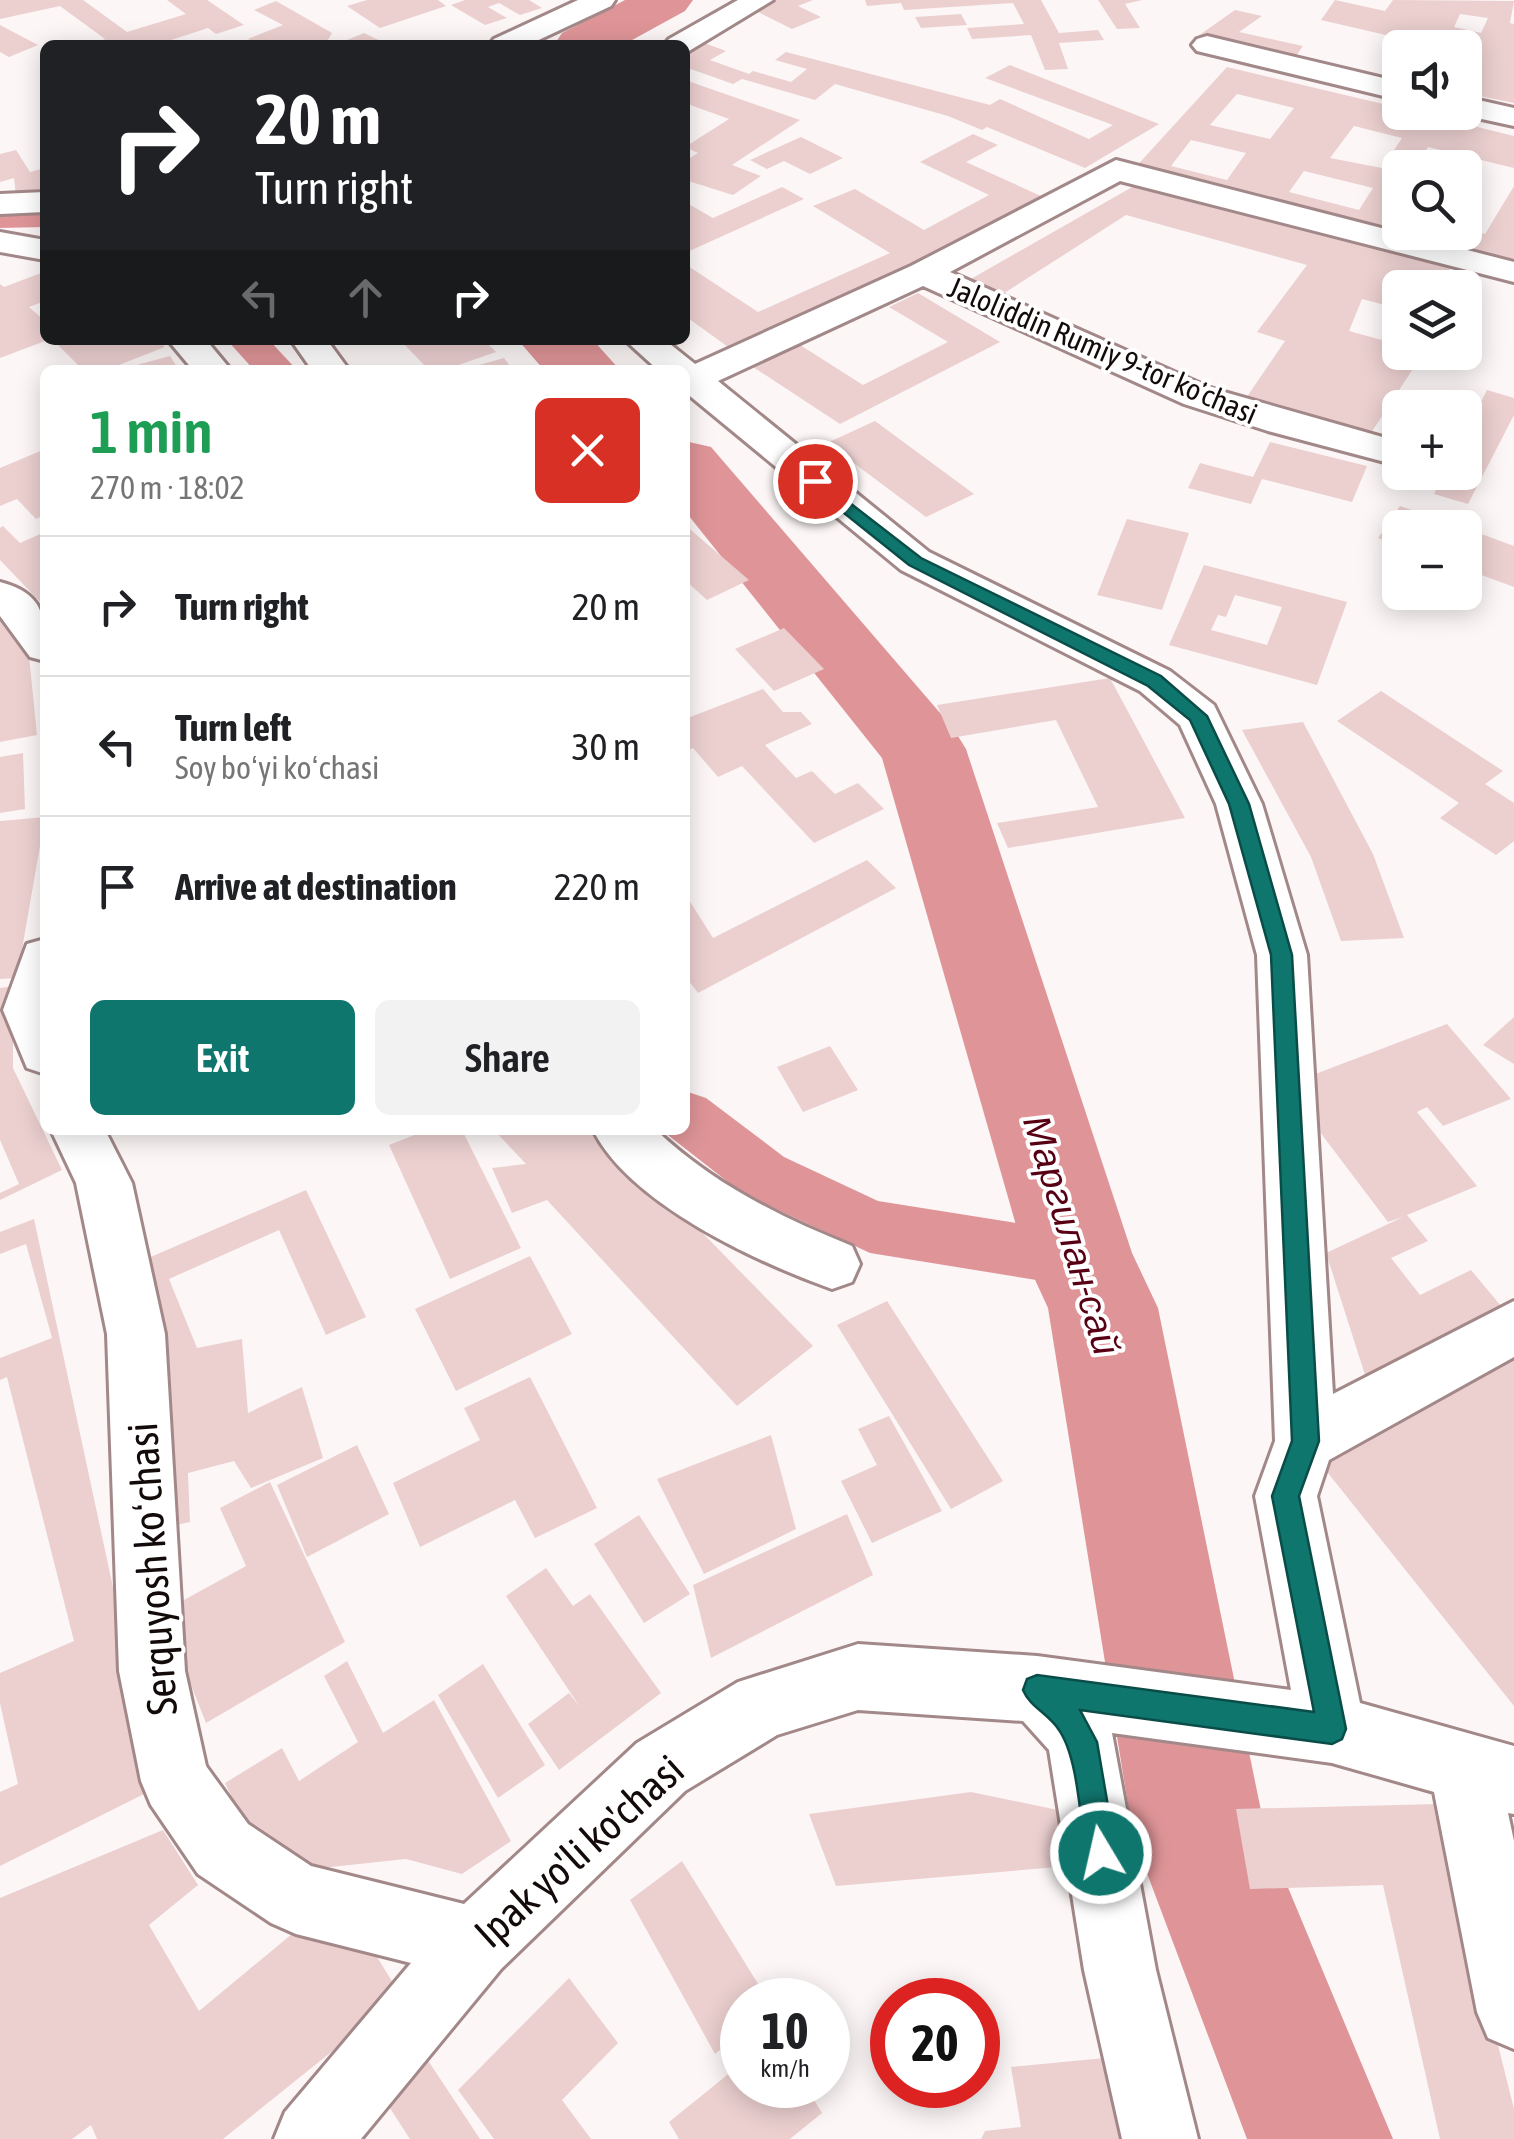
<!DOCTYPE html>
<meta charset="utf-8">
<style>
:root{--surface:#fff;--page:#f2f2f2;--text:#202124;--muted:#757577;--line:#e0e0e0;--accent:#0f766e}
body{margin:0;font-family:"Asap Condensed",sans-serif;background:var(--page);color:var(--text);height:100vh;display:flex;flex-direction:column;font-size:38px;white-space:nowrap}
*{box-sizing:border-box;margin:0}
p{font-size:32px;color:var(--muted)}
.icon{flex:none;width:55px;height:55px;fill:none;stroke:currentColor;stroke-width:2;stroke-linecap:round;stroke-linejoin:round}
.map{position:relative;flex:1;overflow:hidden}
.side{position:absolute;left:40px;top:365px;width:650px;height:770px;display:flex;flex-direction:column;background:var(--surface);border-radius:15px;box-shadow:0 5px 25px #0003}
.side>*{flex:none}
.hud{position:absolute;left:40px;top:40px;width:650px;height:305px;border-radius:15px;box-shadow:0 5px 25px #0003;background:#202124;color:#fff;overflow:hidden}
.controls{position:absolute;left:1382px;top:30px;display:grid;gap:20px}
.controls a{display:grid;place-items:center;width:100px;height:100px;border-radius:15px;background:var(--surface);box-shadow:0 5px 25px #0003;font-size:50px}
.speed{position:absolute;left:720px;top:1978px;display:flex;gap:20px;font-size:50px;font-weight:700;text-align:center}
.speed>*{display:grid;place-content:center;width:130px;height:130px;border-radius:50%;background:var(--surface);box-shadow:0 5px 25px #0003;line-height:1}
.speed small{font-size:25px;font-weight:400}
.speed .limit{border:15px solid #d22;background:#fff;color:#111}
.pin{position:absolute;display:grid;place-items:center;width:85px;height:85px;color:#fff;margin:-42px;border:5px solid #fff;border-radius:50%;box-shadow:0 2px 10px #0007}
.me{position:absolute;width:110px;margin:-55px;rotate:351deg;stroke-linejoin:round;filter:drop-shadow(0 0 8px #0008)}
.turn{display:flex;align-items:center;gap:35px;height:210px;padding:0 50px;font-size:45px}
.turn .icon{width:130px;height:130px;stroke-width:2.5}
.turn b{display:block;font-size:70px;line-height:85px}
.lanes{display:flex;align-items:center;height:95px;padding:0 50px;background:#0003;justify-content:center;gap:50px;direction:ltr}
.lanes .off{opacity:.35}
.round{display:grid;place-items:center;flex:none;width:105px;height:105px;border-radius:15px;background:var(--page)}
.head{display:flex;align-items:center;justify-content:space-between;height:170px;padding:0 50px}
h1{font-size:60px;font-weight:600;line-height:75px;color:#1e9e55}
.action{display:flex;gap:20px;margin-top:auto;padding:20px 50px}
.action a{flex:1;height:115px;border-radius:15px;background:var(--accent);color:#fff;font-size:40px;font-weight:600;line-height:115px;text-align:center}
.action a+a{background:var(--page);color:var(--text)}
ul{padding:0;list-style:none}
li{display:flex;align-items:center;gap:30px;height:140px;padding:0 50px;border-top:2px solid var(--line)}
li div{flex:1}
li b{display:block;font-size:38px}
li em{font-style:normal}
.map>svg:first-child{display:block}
</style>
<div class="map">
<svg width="1514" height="2139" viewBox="0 0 1514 2139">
<rect width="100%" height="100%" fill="#fcf6f6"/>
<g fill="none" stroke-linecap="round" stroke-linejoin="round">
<!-- canal -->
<g fill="#df9598" fill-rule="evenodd">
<polygon points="45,205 45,227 0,228 0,206"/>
<polygon points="227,340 269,340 297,370 254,370"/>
<polygon points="685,1091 706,1098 784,1157 878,1201 1080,1233 1102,1241 1111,1260 1102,1279 1080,1287 870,1253 742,1193 664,1132 685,1130"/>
</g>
<!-- river -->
<g fill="#df9598" fill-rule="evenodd">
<polygon points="625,0 693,0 685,11 623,45 554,45 562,33"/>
<polygon points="518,340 593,340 620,370 544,370"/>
<polygon points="685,441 711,447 953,728 966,749 1132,1253 1158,1308 1266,1835 1393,2139 1247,2139 1133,1836 1048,1308 1026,1260 882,758 685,511"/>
</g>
</g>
<!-- building -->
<g fill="#ecd0d0" fill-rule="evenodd">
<polygon points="0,0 83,0 127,32 186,14 167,0 207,0 244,25 216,34 208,28 156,45 89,45 105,39 60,6 0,19"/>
<polygon points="367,0 438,0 446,6 380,28 347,6"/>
<polygon points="465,0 529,0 542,8 520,15 499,3 488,7 507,18 485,25 451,5"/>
<polygon points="775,0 813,0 798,6 821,17 792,29 752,9"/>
<polygon points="865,0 1041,0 1059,33 1098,30 1104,40 1059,43 1068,69 1045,70 1031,35 972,39 967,28 1024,24 1013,3 904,10 901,3 867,6"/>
<polygon points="1098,0 1142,0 1125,4 1140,28 1117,29"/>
<path d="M1335,0L1385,11L1393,0L1514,1L1510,23L1514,24V103L1465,93V76L1476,55L1465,52V48H1442L1321,20ZM1460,14L1488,18L1481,33L1454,27Z"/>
<polygon points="276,1 332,33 325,45 259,45 248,39 283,25 254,10"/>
<polygon points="1235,10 1262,16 1239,32 1303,46 1296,56 1198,36"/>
<polygon points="961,14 967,25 921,28 915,17"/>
<polygon points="0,25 38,45 9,57 0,52"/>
<polygon points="364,33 389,45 335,45"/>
<polygon points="699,41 726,51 710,60 749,74 753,71 791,82 807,69 775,60 786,52 990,105 1000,99 1089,139 1113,125 985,78 1010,65 1159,124 1085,168 987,127 982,130 948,116 835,84 815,100 742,79 733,84 685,67 685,49"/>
<path d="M1227,67L1400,108V112H1417L1514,136V168L1428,147L1414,168H1400V232H1465V228L1485,234L1514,186V269L1132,171ZM1237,94L1294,108L1270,139L1210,125ZM1354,126L1402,138L1382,168L1330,158ZM1191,140L1246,153L1227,180L1171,166ZM1304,171L1373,188L1359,210L1289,192Z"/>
<polygon points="685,80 800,120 732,165 761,176 733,195 685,180 685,161 698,153 685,147 729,119 685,103"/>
<polygon points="973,134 998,145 966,162 1041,196 951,246 955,248 731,349 685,316 685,264 758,312 890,253 813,206 855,189 924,230 989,195 920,162"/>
<polygon points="801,137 843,158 810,174 784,161 767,169 750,160"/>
<polygon points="16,150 30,172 45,168 45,192 16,196 14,178 0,182 0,154"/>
<polygon points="1134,186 1451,267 1438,288 1400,288 1400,309 1362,299 1349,331 1400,345 1400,352 1424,352 1369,436 1242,404 1285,341 1257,332 1307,265 1126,215 995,299 962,284"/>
<polygon points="782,187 804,199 685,253 685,202 713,218"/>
<polygon points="41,273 45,276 45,301 29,307 45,321 45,341 0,358 0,284 4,287"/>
<polygon points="918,293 1000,342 840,424 750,365 797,343 863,385 948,342 889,307"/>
<polygon points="53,340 157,340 165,347 106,370 83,370"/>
<polygon points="400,340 484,340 496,352 444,370 429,370"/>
<polygon points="170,356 179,370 122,370 122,369"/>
<polygon points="504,358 513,370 465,370 465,369"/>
<polygon points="1487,390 1514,398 1514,415 1468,504 1434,494 1445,472 1465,472 1465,433"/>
<polygon points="875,421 974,494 926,517 827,443"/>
<polygon points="1270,442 1367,466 1352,502 1262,479 1251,504 1188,488 1200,463 1253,477"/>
<polygon points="45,449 45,515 36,519 17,499 0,506 0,468"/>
<polygon points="1400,506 1461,527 1461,528 1400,528 1400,546 1378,538"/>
<polygon points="1127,519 1189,533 1162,610 1097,595"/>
<polygon points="685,525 692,531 749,580 707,600 685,580"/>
<polygon points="3,526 20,543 45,532 45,607 0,560 0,528"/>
<polygon points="1465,528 1514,546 1514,587 1465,569"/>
<path d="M1204,565L1347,602L1317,685L1169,645ZM1235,595L1282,607L1267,645L1211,630L1218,615L1226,617Z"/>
<polygon points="0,604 37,653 29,656 37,735 0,742"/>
<polygon points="784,628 824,669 774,691 735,649"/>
<polygon points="1110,678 1185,818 1008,848 997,823 1098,807 1056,720 951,738 937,705"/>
<polygon points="763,689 783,712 801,712 812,724 765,745 796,778 812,771 835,794 858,783 884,809 814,843 742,766 718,777 693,748 685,752 685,719"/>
<polygon points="1381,691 1503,771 1485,784 1514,803 1514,841 1496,855 1440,818 1459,803 1337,721"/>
<polygon points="1303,722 1373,854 1404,938 1341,941 1311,857 1242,730"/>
<polygon points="23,753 25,809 0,813 0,757"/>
<polygon points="45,817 17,978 0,979 0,821"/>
<polygon points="867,860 896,888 698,993 685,976 685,902 689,900 713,938"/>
<polygon points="13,986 13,1068 62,1170 0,1200 0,1193 19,1184 0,1140 0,988"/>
<polygon points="1514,1017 1514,1064 1483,1045"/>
<polygon points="1447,1024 1511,1099 1443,1126 1427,1107 1417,1112 1477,1186 1407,1215 1428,1241 1391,1258 1420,1295 1471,1270 1506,1312 1367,1381 1326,1253 1403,1217 1388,1222 1301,1107 1310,1076"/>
<polygon points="830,1046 858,1090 803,1112 777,1067"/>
<polygon points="427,1130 462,1130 521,1248 450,1279 389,1145"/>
<polygon points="494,1130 602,1130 813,1346 737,1406 547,1200 512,1213 492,1168 526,1164"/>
<polygon points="306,1190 366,1317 326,1335 279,1230 169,1279 197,1348 242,1339 248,1413 302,1387 323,1458 251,1488 234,1461 188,1473 190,1522 148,1531 139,1262"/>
<polygon points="34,1219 156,1788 0,1866 0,1792 18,1784 0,1703 0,1673 74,1641 7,1377 0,1380 0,1358 52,1338 26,1244 0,1254 0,1232"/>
<polygon points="530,1256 572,1334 456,1391 415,1309"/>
<polygon points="887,1301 1003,1481 951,1509 837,1325"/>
<polygon points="1514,1347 1514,1706 1320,1463"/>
<polygon points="530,1377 597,1508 535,1538 515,1500 420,1547 393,1483 480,1440 464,1408"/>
<polygon points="889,1416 942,1511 872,1543 841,1481 877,1465 858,1429"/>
<polygon points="771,1435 796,1529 704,1574 657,1479"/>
<polygon points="357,1445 389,1514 307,1557 277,1485"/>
<polygon points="270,1482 345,1642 206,1723 162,1612 246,1566 220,1508"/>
<polygon points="847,1514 873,1575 711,1658 693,1585"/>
<polygon points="639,1515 690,1594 644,1623 594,1544"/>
<polygon points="546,1568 573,1606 590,1594 661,1693 559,1770 528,1724 569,1693 580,1707 506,1596"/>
<polygon points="347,1661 383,1733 434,1700 511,1841 462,1874 406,1859 321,1868 251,1838 225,1783 282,1748 299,1781 358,1742 324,1676"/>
<polygon points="483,1664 545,1765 498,1798 438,1695"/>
<polygon points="971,1792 1058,1810 1069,1866 836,1886 809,1814"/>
<polygon points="1438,1804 1514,2109 1514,2139 1440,2139 1383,1885 1250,1889 1236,1809"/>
<polygon points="163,1830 198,1885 149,1925 199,2011 298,1929 371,1947 401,1996 223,2139 97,2139 91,2125 72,2139 0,2139 0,1898"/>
<polygon points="682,1861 768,2000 742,2000 742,2033 715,2054 630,1900"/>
<polygon points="569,1978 618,2043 562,2100 591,2139 494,2139 458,2090"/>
<polygon points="1105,2058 1119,2139 981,2139 985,2131 1021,2127 1011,2067"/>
<polygon points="427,2059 480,2139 410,2139 384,2099"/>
<polygon points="742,2063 742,2085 805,2085 822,2113 790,2139 679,2139 669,2122"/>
</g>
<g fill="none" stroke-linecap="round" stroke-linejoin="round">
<!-- minor casing -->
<g stroke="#a28888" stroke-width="6">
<g id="minor">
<polygon points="578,0 615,0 611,6 528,45 489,45 494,39"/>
<polygon points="738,0 773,0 689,51 685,52 685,45 664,45 669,39"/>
<polygon points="1207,36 1400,82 1400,100 1197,51 1192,45 1197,39"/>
<polygon points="1465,97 1514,108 1514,126 1454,113 1465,112"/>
<polygon points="1116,160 1514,262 1514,282 1120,181 950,272 1210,388 1400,442 1400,466 1268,431 1184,404 923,286 718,381 929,552 1170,671 1214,705 1262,804 1307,955 1333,1394 1514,1301 1514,1357 1329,1460 1317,1496 1360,1703 1514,1746 1514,1814 1508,1813 1514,1841 1514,2049 1488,2038 1477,2012 1434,1792 1332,1763 1112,1733 1156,1970 1198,2139 1122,2139 1084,1970 1049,1750 1023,1721 858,1710 777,1735 685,1791 501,1969 361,2139 274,2139 285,2112 411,1963 296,1934 271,1923 198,1874 151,1805 141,1781 119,1671 107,1334 76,1183 51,1130 105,1130 132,1183 165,1334 185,1671 206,1766 248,1824 311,1866 464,1904 637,1743 738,1682 858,1644 1037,1656 1291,1690 1255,1496 1275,1441 1257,955 1216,804 1180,725 1140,691 901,570 685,392 685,370 658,370 625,340 665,340 695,364 911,266"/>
<polygon points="45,192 45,212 0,214 0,194"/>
<polygon points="0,232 45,240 45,260 0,252"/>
<polygon points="168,340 206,340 231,370 193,370"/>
<polygon points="291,340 327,340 349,370 312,370"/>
<path d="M0,582C47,594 45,620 45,661L30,657L0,616Z"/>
<polygon points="45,939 45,1074 27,1068 3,1010 27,944"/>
<path d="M593,1130H656C713,1184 780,1217 852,1246L860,1264L852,1282L832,1289C757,1262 630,1204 593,1130Z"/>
</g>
</g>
<!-- minor -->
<use href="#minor" fill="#fff" fill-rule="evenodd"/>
</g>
<!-- route -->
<path fill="#0f766e" stroke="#0a4d48" stroke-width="2.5" d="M815,476L921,558L1161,676L1207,716L1249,804L1292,955L1319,1441L1299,1496L1346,1729L1342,1739L1332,1744L1080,1710L1097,1742L1116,1853L1112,1864L1101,1868L1090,1864L1086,1853C1080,1819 1078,1757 1059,1730C1049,1714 1030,1707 1023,1690L1027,1679L1037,1675L1314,1712L1272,1496L1292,1441L1271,955L1229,804L1190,720L1148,686L909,565L809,485V477Z"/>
<g text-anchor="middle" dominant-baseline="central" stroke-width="8" stroke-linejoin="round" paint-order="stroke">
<!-- far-street labels -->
<g font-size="30" fill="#130a0a" stroke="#fff">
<text transform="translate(1103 350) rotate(23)">Jaloliddin Rumiy 9-tor koʼchasi</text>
</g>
<!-- water labels -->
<g font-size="38" font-style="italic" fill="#580013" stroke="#fff">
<text transform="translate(1072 1235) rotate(73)">Маргилан-сай</text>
</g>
<!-- near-street labels -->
<g font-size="42" fill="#130a0a" stroke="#fff">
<text transform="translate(152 1569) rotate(-94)">Serquyosh koʻchasi</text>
<text transform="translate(579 1851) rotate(-42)">Ipak yo'li ko'chasi</text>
</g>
</g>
</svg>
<div class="controls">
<a><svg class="icon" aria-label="sound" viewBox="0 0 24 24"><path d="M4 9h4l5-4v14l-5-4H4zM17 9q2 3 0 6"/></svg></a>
<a><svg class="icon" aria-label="search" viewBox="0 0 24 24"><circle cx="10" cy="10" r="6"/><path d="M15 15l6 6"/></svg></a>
<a><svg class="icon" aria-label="layers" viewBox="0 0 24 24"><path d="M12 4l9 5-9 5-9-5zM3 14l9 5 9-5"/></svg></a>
<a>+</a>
<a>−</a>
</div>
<div class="speed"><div>10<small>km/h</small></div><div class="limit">20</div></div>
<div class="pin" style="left:815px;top:481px;background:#d93025"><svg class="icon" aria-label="arrive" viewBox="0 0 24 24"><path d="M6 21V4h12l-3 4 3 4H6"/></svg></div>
<svg class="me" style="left:1101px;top:1853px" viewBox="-20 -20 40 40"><circle r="17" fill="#0f766e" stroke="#fff" stroke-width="3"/><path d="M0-11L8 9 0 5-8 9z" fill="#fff"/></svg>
<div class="hud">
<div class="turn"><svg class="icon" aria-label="right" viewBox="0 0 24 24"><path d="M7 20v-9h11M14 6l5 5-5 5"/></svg><div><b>20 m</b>Turn right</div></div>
<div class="lanes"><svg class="icon off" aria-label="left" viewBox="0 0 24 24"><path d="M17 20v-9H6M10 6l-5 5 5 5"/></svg><svg class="icon off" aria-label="ahead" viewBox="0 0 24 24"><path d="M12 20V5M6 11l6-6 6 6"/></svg><svg class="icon" aria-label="right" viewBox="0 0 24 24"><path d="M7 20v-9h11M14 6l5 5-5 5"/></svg></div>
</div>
<section class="side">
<div class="head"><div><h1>1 min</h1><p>270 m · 18:02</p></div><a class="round" style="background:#d93025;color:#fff"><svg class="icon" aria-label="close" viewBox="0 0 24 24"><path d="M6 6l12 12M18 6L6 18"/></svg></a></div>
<ul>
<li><svg class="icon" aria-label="right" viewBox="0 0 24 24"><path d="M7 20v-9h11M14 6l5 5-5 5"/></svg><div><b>Turn right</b></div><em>20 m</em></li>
<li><svg class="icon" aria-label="left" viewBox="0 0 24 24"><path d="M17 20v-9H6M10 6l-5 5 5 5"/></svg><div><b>Turn left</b><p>Soy boʻyi koʻchasi</p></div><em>30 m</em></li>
<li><svg class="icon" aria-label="arrive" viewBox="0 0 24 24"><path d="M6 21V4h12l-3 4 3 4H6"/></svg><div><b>Arrive at destination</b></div><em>220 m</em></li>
</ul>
<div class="action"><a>Exit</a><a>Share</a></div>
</section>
</div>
